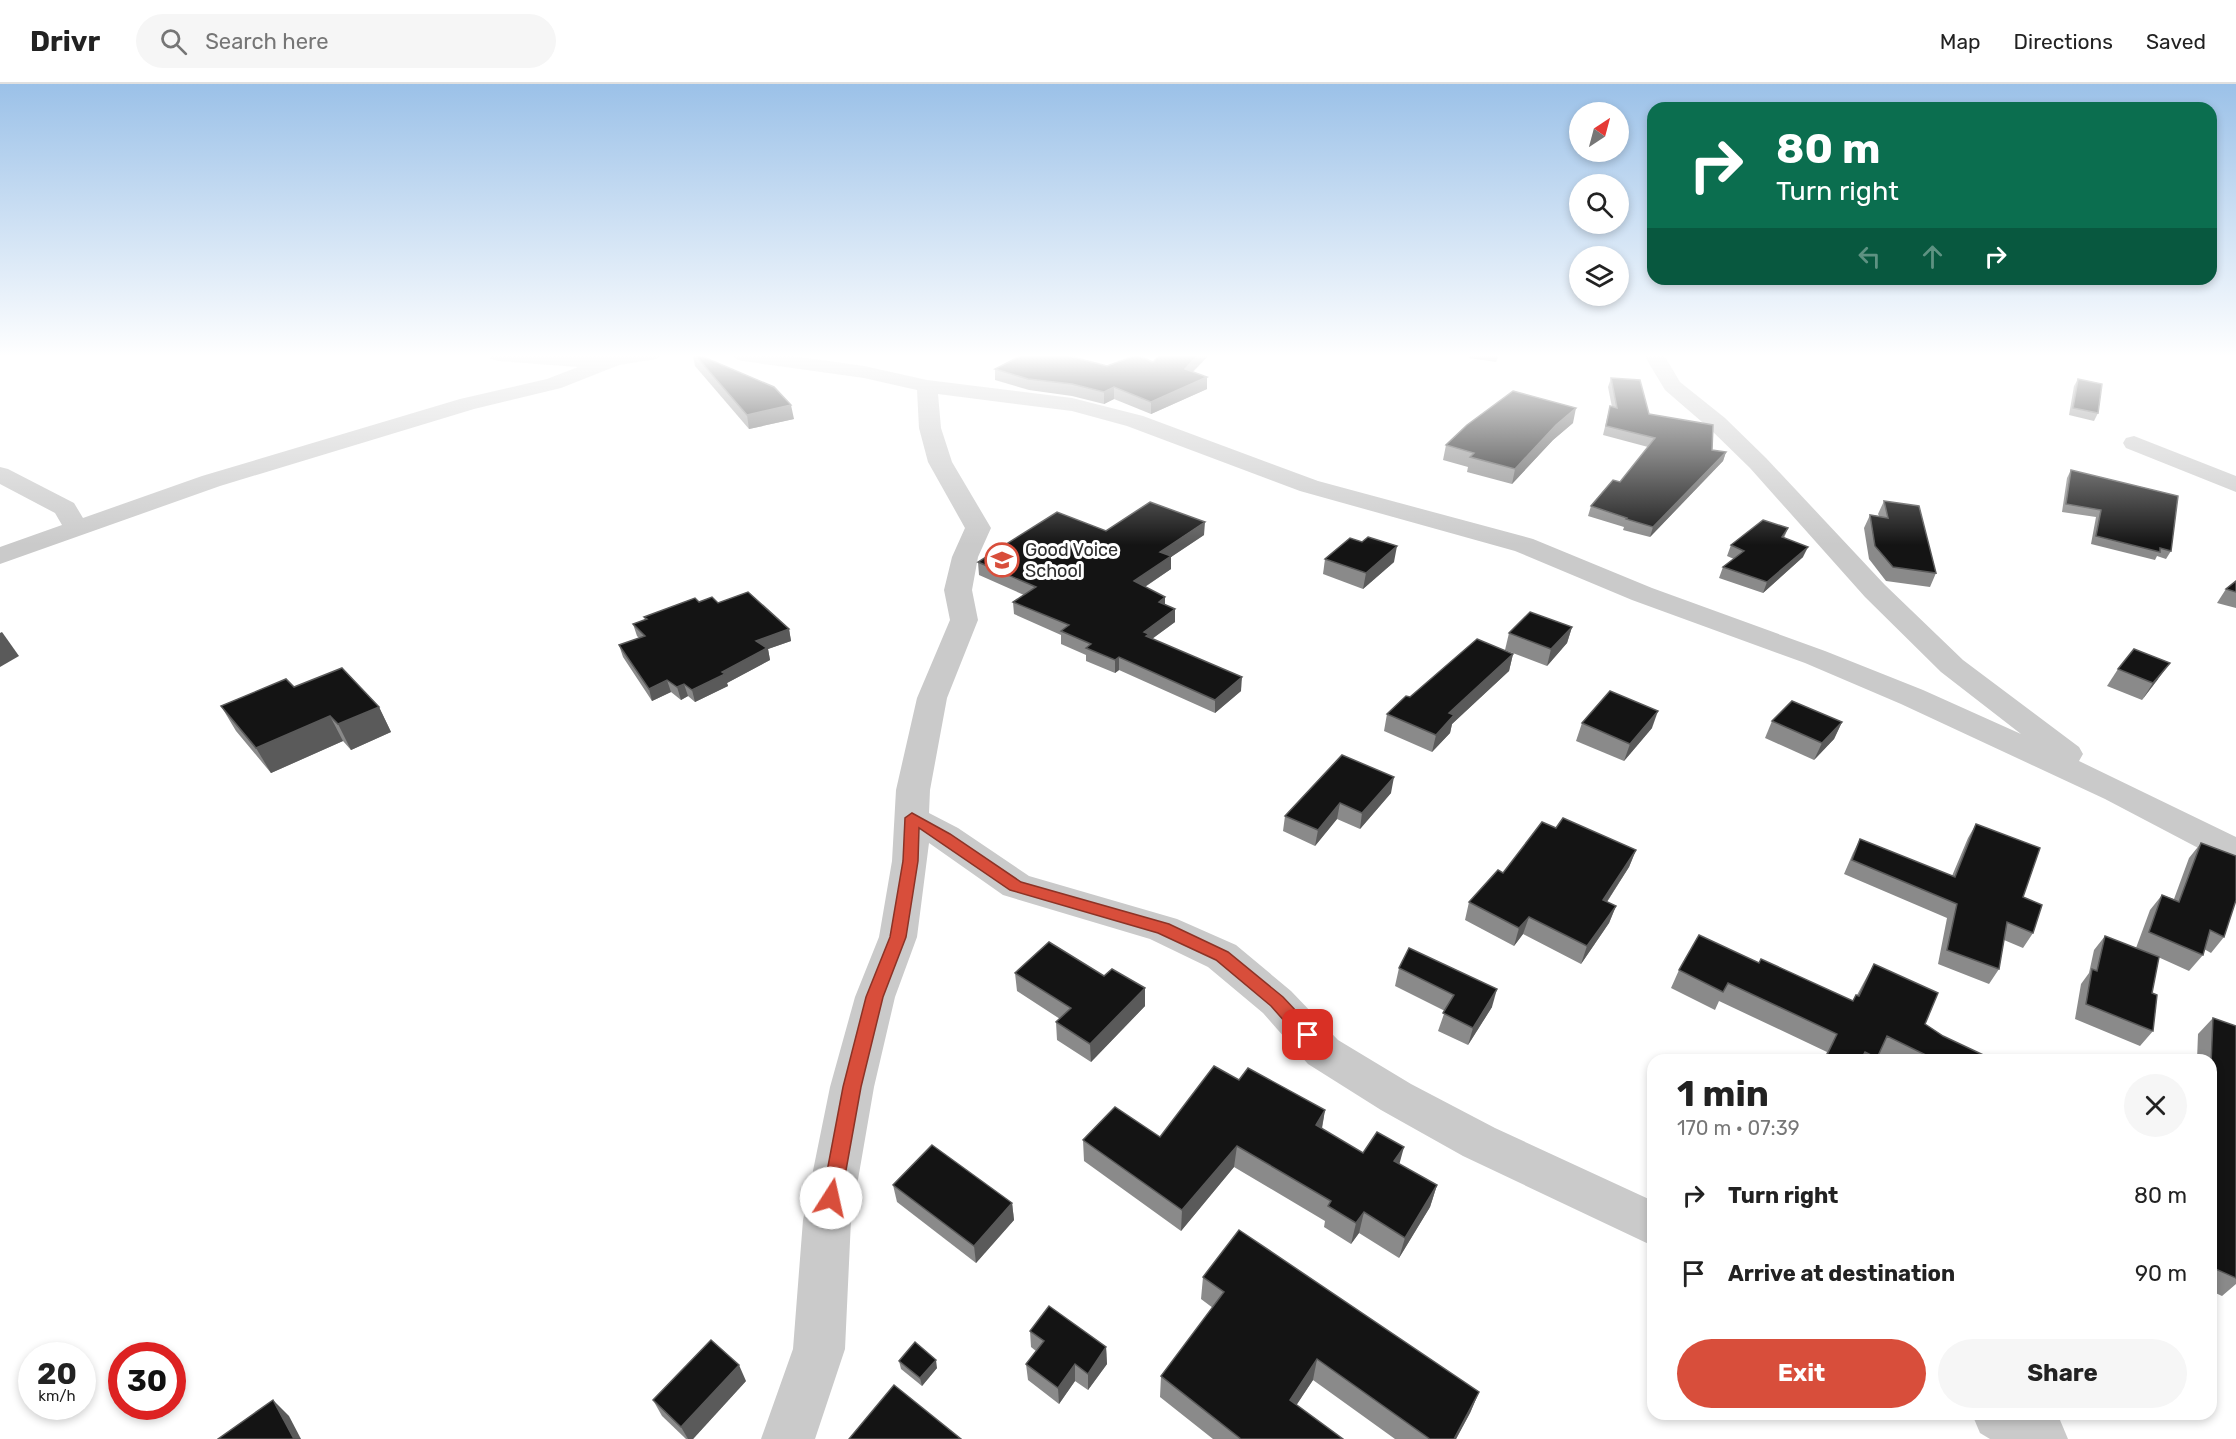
<!DOCTYPE html>
<meta charset="utf-8">
<style>
:root{--surface:#fff;--page:#f6f6f6;--text:#222;--muted:#767676;--line:#e0e0e0;--accent:#d84e3b}
body{margin:0;font-family:Rubik,sans-serif;background:var(--page);color:var(--text);height:100vh;display:flex;flex-direction:column;font-size:22px;white-space:nowrap}
*{box-sizing:border-box;margin:0}
p{font-size:20px;color:var(--muted)}
.icon{flex:none;width:33px;height:33px;fill:none;stroke:currentColor;stroke-width:2;stroke-linecap:round;stroke-linejoin:round}
.map{position:relative;flex:1;overflow:hidden}
.side{position:absolute;left:1647px;top:970px;width:570px;height:366px;display:flex;flex-direction:column;background:var(--surface);border-radius:18px;box-shadow:0 3px 9px #0003}
.side>*{flex:none}
.guide{position:absolute;left:1647px;top:18px;width:570px;height:183px;border-radius:18px;box-shadow:0 3px 9px #0003;background:#0b6e4f;color:#fff;overflow:hidden}
.needle{width:39px;rotate:36deg}
.controls{position:absolute;left:1569px;top:18px;display:grid;gap:12px}
.controls a{display:grid;place-items:center;width:60px;height:60px;border-radius:50%;background:var(--surface);box-shadow:0 3px 9px #0003;font-size:30px}
.speed{position:absolute;left:18px;top:1258px;display:flex;gap:12px;font-size:30px;font-weight:700;text-align:center}
.speed>*{display:grid;place-content:center;width:78px;height:78px;border-radius:50%;background:var(--surface);box-shadow:0 3px 9px #0003;line-height:1}
.speed small{font-size:15px;font-weight:400}
.speed .limit{border:9px solid #d22;background:#fff;color:#111}
.pin{position:absolute;display:grid;place-items:center;width:51px;height:51px;color:#fff;margin:-26px;border-radius:12px;box-shadow:0 3px 9px #0006}
.me{position:absolute;width:66px;margin:-33px;rotate:10deg;stroke-linejoin:round;filter:drop-shadow(0 0 4px #0008)}
.turn{display:flex;align-items:center;gap:21px;height:126px;padding:0 30px;font-size:27px}
.turn .icon{width:78px;height:78px;stroke-width:2.5}
.turn b{display:block;font-size:42px;line-height:51px}
.lanes{display:flex;align-items:center;height:57px;padding:0 30px;background:#0003;justify-content:center;gap:30px;direction:ltr}
.lanes .off{opacity:.35}
.round{display:grid;place-items:center;flex:none;width:63px;height:63px;border-radius:32px;background:var(--page)}
.overview{display:flex;align-items:center;justify-content:space-between;height:102px;padding:0 30px}
h1{font-size:36px;font-weight:700;line-height:45px}
.action{display:flex;gap:12px;margin-top:auto;padding:12px 30px}
.action a{flex:1;height:69px;border-radius:36px;background:var(--accent);color:#fff;font-size:24px;font-weight:700;line-height:69px;text-align:center}
.action a+a{background:var(--page);color:var(--text)}
ul{padding:0;list-style:none}
li{display:flex;align-items:center;gap:18px;height:78px;padding:0 30px}
li div{flex:1}
li b{display:block;font-size:22px}
li em{font-style:normal}
header{display:flex;align-items:center;gap:36px;box-sizing:border-box;height:84px;padding:0 30px;background:var(--surface);border-bottom:2px solid var(--line)}
header strong{font-size:28px}
nav{display:flex;gap:33px;margin-inline-start:auto;font-size:21px}
.search{width:420px;height:54px;background:var(--page);display:flex;align-items:center;gap:15px;box-sizing:border-box;padding:0 21px;border-radius:33px;color:var(--muted);font-size:22px}
.map>svg:first-child{display:block}
</style>
<header>
<strong>Drivr</strong>
<div class="search"><svg class="icon" aria-label="search" viewBox="0 0 24 24"><circle cx="10" cy="10" r="6"/><path d="M15 15l6 6"/></svg>Search here</div>
<nav><a>Map</a><a>Directions</a><a>Saved</a></nav>
</header>
<div class="map">
<svg width="2236" height="1355" viewBox="0 0 2236 1355">
<rect width="100%" height="100%" fill="#fff"/>
<g fill="none" stroke-linecap="round" stroke-linejoin="round">
<!-- minor -->
<g fill="#cacaca" fill-rule="evenodd">
<polygon points="488,271 660,271 657,275 619,281 561,304 474,325 220,402 0,480 0,463 62,441 55,429 0,400 0,383 8,385 74,419 83,434 202,392 460,315 547,295 578,283 498,277 491,275"/>
<polygon points="733,271 786,271 864,282 927,296 1072,314 1143,332 1318,397 1533,455 1652,504 1825,567 1923,606 2021,650 1941,588 1865,513 1750,384 1709,344 1665,306 1644,271 1664,271 1680,298 1725,334 1766,374 1885,501 1963,576 2079,663 2083,670 2079,677 2236,753 2236,781 2223,777 2105,715 1901,620 1805,579 1632,516 1515,467 1300,407 1127,342 1072,327 938,310 941,344 952,378 991,444 978,473 972,506 978,536 947,614 930,706 929,729 958,744 1029,792 1177,835 1236,861 1291,907 1338,956 1411,1000 1495,1044 1653,1117 1653,1162 1463,1072 1381,1026 1308,980 1263,929 1208,883 1150,855 1003,811 929,759 917,853 895,913 874,1003 851,1136 845,1265 815,1355 761,1355 793,1265 803,1136 830,1003 855,913 879,853 892,777 896,706 917,614 950,536 944,506 952,473 965,444 928,378 919,344 917,306 864,294 743,277 736,275"/>
<polygon points="2134,352 2236,392 2236,408 2126,364 2123,359 2126,354"/>
<polygon points="1972,1330 2051,1330 2060,1336 2068,1355 1990,1355 1980,1349"/>
</g>
</g>
<!-- wall -->
<g fill="#8a8a8a">
<polygon points="693,271 699,271 794,335 749,345 695,282"/>
<polygon points="1160,271 1209,271 1193,288 1207,305 1151,330 1114,315 1104,320 1072,312 1029,306 995,296 995,285 1107,282 1153,278"/>
<polygon points="1470,271 1499,271 1496,278 1469,274"/>
<polygon points="1611,294 1649,330 1712,366 1726,368 1723,377 1650,453 1623,446 1624,443 1588,432 1591,422 1620,398 1648,363 1603,351 1610,322 1612,323 1608,303"/>
<polygon points="2078,295 2098,329 2094,337 2069,331 2074,302"/>
<polygon points="1573,339 1553,356 1512,400 1467,388 1468,383 1443,376 1446,361"/>
<polygon points="2071,386 2171,467 2166,475 2157,472 2155,476 2091,460 2096,433 2062,428 2067,394"/>
<polygon points="1884,417 1936,489 1930,503 1886,497 1869,475 1864,444 1870,431 1879,432 1878,430"/>
<polygon points="1788,444 1784,454 1803,473 1763,509 1719,494 1723,483 1734,475 1727,472 1731,461"/>
<polygon points="1204,451 1171,473 1171,485 1145,503 1165,513 1165,521 1175,525 1175,538 1152,555 1241,607 1215,629 1119,586 1115,589 1086,577 1086,571 1061,560 1061,551 1014,530 1013,518 1024,511 979,491 978,478"/>
<polygon points="1325,475 1394,478 1363,505 1323,490"/>
<polygon points="2236,497 2236,524 2217,519 2226,505"/>
<polygon points="699,518 718,519 789,545 791,557 768,565 770,576 727,599 728,602 695,618 688,612 681,616 671,608 652,617 623,573 619,561 639,554 637,552 633,540 645,536 644,533"/>
<polygon points="1572,543 1567,559 1547,582 1505,566 1509,549"/>
<polygon points="1513,570 1509,587 1452,640 1450,649 1432,668 1384,647 1387,630 1410,613"/>
<polygon points="2118,585 2158,595 2142,616 2107,602"/>
<polygon points="294,603 379,623 391,648 351,666 343,657 271,689 236,647 221,622"/>
<polygon points="1772,637 1842,638 1834,655 1814,676 1765,654"/>
<polygon points="1582,639 1652,644 1624,677 1576,657"/>
<polygon points="1342,671 1391,709 1360,745 1337,735 1315,762 1283,747 1285,732"/>
<polygon points="1976,740 2023,813 2033,849 2023,864 2004,856 1999,885 1989,900 1938,880 1947,834 1844,790 1853,769 1860,755 1952,792 1968,754"/>
<polygon points="1556,744 1636,766 1629,783 1607,818 1616,822 1609,839 1581,880 1523,850 1514,862 1465,836 1469,818"/>
<polygon points="2201,759 2224,853 2211,869 2204,865 2203,871 2189,887 2158,873 2152,909 2153,947 2140,962 2075,935 2081,900 2089,889 2094,866 2105,852 2136,864 2150,826 2162,811 2174,815 2189,774"/>
<polygon points="1874,880 1925,940 1943,952 1994,976 1888,976 1878,971 1876,976 1823,976 1827,968 1719,917 1715,926 1671,904 1679,886 1852,917 1856,911 1857,911 1864,898"/>
<polygon points="1399,884 1492,923 1468,961 1438,947 1445,927 1395,902"/>
<polygon points="1015,889 1104,892 1145,922 1091,978 1057,956 1056,938 1060,935 1017,907"/>
<polygon points="2213,934 2236,1194 2236,1200 2222,1212 2211,1207 2211,976 2197,976 2198,950"/>
<polygon points="1239,996 1325,1026 1322,1045 1363,1069 1399,1080 1437,1101 1430,1123 1399,1174 1359,1149 1351,1160 1324,1143 1325,1137 1234,1083 1181,1147 1084,1077 1083,1056 1160,1053"/>
<polygon points="893,1101 1012,1119 1014,1136 976,1179 897,1118"/>
<polygon points="1203,1193 1479,1308 1470,1329 1456,1355 1395,1355 1313,1296 1296,1321 1343,1355 1213,1355 1160,1313 1161,1292 1213,1224 1201,1215"/>
<polygon points="1030,1247 1106,1263 1107,1280 1088,1306 1075,1297 1059,1320 1028,1296 1026,1280 1036,1267 1031,1263"/>
<polygon points="899,1277 937,1284 922,1302 901,1285"/>
<polygon points="746,1297 693,1355 686,1355 662,1332 653,1316"/>
</g>
<!-- shaded-wall -->
<g fill="#5a5a5a">
<polygon points="1198,271 1209,271 1184,296 1185,285"/>
<polygon points="1207,293 1207,305 1151,330 1151,318"/>
<polygon points="1114,303 1114,315 1104,320 1104,308"/>
<polygon points="791,321 794,335 749,345 747,331"/>
<polygon points="1576,324 1573,339 1553,356 1512,400 1515,385 1556,341"/>
<polygon points="1726,368 1723,377 1650,453 1653,443"/>
<polygon points="1205,438 1204,451 1171,473 1171,485 1134,510 1134,497 1160,468"/>
<polygon points="1397,462 1394,478 1363,505 1366,489"/>
<polygon points="1808,463 1803,473 1763,509 1767,498"/>
<polygon points="1165,513 1165,526 1159,518"/>
<polygon points="1175,525 1175,538 1149,557 1144,548"/>
<polygon points="1572,543 1567,559 1547,582 1551,565"/>
<polygon points="789,545 791,557 768,565 770,576 727,599 728,602 695,618 692,606 722,588 756,557"/>
<polygon points="2,548 19,572 0,583 0,549"/>
<polygon points="1513,570 1509,587 1452,640 1450,649 1432,668 1436,651 1449,629"/>
<polygon points="1119,573 1119,586 1115,589 1115,576"/>
<polygon points="2170,579 2158,595 2142,616 2153,599"/>
<polygon points="1242,593 1241,607 1215,629 1215,616"/>
<polygon points="667,596 671,608 652,617 649,605"/>
<polygon points="684,600 688,612 681,616 677,603"/>
<polygon points="379,623 391,648 351,666 338,640"/>
<polygon points="1658,627 1652,644 1624,677 1630,660"/>
<polygon points="330,632 343,657 271,689 256,664"/>
<polygon points="1842,638 1834,655 1814,676 1822,659"/>
<polygon points="1394,693 1391,709 1360,745 1362,729"/>
<polygon points="1340,719 1337,735 1315,762 1318,746"/>
<polygon points="1636,766 1629,783 1597,833 1603,816"/>
<polygon points="1616,822 1609,839 1581,880 1587,862"/>
<polygon points="1529,833 1523,850 1514,862 1519,844"/>
<polygon points="1145,904 1145,922 1091,978 1090,960"/>
<polygon points="1497,905 1492,923 1468,961 1473,944"/>
<polygon points="1325,1026 1321,1048 1316,1041"/>
<polygon points="1237,1062 1234,1083 1181,1147 1182,1126"/>
<polygon points="1404,1063 1398,1085 1394,1077"/>
<polygon points="1437,1101 1430,1123 1399,1174 1405,1154"/>
<polygon points="1012,1119 1014,1136 976,1179 974,1162"/>
<polygon points="1364,1128 1359,1149 1351,1160 1356,1139"/>
<polygon points="1106,1263 1107,1280 1088,1306 1088,1290"/>
<polygon points="1317,1275 1313,1296 1286,1337 1290,1316"/>
<polygon points="936,1276 937,1284 922,1302 920,1294"/>
<polygon points="1075,1280 1075,1297 1059,1320 1058,1304"/>
<polygon points="739,1281 746,1297 693,1355 688,1355 681,1343"/>
<polygon points="1479,1308 1470,1329 1456,1355 1454,1355"/>
<polygon points="273,1316 289,1332 301,1355 294,1355"/>
</g>
<!-- building -->
<g fill="#141414" stroke="#5a5a5a" stroke-width="1.5">
<polygon points="695,271 699,271 774,303 791,321 747,331"/>
<polygon points="1022,271 1065,271 1107,282 1137,271 1153,278 1160,271 1198,271 1185,285 1207,293 1151,318 1114,303 1104,308 1072,300 1028,295 995,285"/>
<polygon points="1611,294 1640,296 1649,330 1713,341 1712,366 1726,368 1653,443 1626,435 1627,434 1591,422 1613,396 1620,398 1655,354 1606,342 1610,322 1617,324"/>
<polygon points="2078,295 2102,300 2098,329 2073,324"/>
<polygon points="1513,307 1576,324 1556,341 1515,385 1470,373 1474,369 1446,361 1467,341"/>
<polygon points="2071,386 2178,412 2171,467 2160,464 2160,468 2096,452 2101,426 2066,420"/>
<polygon points="1884,417 1919,422 1936,489 1893,483 1875,462 1870,431 1888,434"/>
<polygon points="1150,418 1205,438 1160,468 1171,472 1134,497 1165,513 1159,518 1175,525 1144,548 1149,550 1146,552 1242,593 1215,616 1119,573 1115,576 1086,564 1091,560 1061,547 1069,541 1013,518 1036,503 978,478 1057,428 1106,447"/>
<polygon points="1763,436 1788,444 1782,453 1808,463 1767,498 1723,483 1744,467 1731,461"/>
<polygon points="1368,453 1397,462 1366,489 1325,475 1350,454 1362,458"/>
<polygon points="2236,497 2236,508 2226,505"/>
<polygon points="748,508 789,545 756,557 767,564 722,588 725,590 692,606 684,600 677,603 667,596 649,605 619,561 645,552 633,540 647,535 644,533 695,514 699,518 712,513 718,519"/>
<polygon points="1530,528 1572,543 1551,565 1509,549"/>
<polygon points="1477,555 1513,570 1449,629 1454,631 1436,651 1387,630 1406,612 1410,613"/>
<polygon points="2134,565 2170,579 2153,599 2118,585"/>
<polygon points="342,584 379,623 338,640 330,632 256,664 221,622 286,595 294,603"/>
<polygon points="1610,607 1658,627 1630,660 1582,639"/>
<polygon points="1792,617 1842,638 1822,659 1772,637"/>
<polygon points="1342,671 1394,693 1362,729 1340,719 1318,746 1285,732"/>
<polygon points="1563,734 1636,766 1603,816 1616,822 1587,862 1529,833 1519,844 1469,818 1498,786 1503,789 1542,738 1556,744"/>
<polygon points="1976,740 2040,764 2023,813 2042,821 2033,849 2007,838 1999,885 1947,866 1957,820 1852,776 1860,755 1955,793"/>
<polygon points="2201,759 2236,772 2236,816 2224,853 2210,846 2203,871 2149,848 2162,811 2179,818"/>
<polygon points="1699,851 1759,879 1761,875 1853,917 1856,911 1859,912 1874,880 1938,909 1925,940 1943,952 1994,976 1936,976 1887,952 1877,974 1865,968 1861,976 1827,976 1825,975 1837,950 1728,899 1723,908 1679,886"/>
<polygon points="2105,852 2159,873 2152,909 2157,911 2153,947 2086,920 2092,885 2097,887"/>
<polygon points="1049,858 1104,892 1112,885 1145,904 1090,960 1056,938 1071,924 1015,889"/>
<polygon points="1409,864 1497,905 1473,944 1443,929 1454,911 1399,884"/>
<polygon points="2213,934 2236,942 2236,1194 2211,1183 2211,980"/>
<polygon points="1214,982 1239,996 1248,984 1325,1026 1316,1041 1363,1069 1377,1048 1404,1063 1394,1077 1437,1101 1405,1154 1364,1128 1356,1139 1328,1122 1331,1117 1237,1062 1182,1126 1083,1056 1115,1023 1160,1053"/>
<polygon points="932,1061 1012,1119 974,1162 893,1101"/>
<polygon points="1239,1146 1479,1308 1454,1355 1430,1355 1317,1275 1290,1316 1343,1355 1241,1355 1161,1292 1224,1208 1203,1193"/>
<polygon points="1049,1222 1106,1263 1088,1290 1075,1280 1058,1304 1026,1280 1044,1257 1030,1247"/>
<polygon points="711,1256 739,1281 681,1343 653,1316"/>
<polygon points="915,1258 936,1276 920,1294 899,1277"/>
<polygon points="894,1301 961,1355 849,1355"/>
<polygon points="273,1316 294,1355 218,1355"/>
</g>
<!-- sky -->
<linearGradient id="sky" x2="0" y2="1"><stop stop-color="#9bc1e8"/><stop offset="0.59" stop-color="#fff"/><stop offset="1" stop-color="#fff" stop-opacity="0"/></linearGradient>
<rect width="2236" height="461" fill="url(#sky)"/>
<!-- route -->
<polygon fill="#d84e3b" stroke="#8c3326" stroke-width="1.5" points="912,729 950,750 1021,798 1169,840 1228,868 1283,913 1314,946 1316,951 1314,956 1308,958 1301,956 1271,922 1216,876 1158,849 1010,806 919,744 918,777 906,853 883,913 861,1003 841,1114 838,1120 831,1123 824,1120 822,1114 843,1003 866,913 890,853 903,777 905,734"/>
<!-- icons -->
<defs>
<g id="school-ring" transform="scale(1.725)"><circle r="9.5" fill="#fff" stroke="#d84e3b" stroke-width="1.5"/><path d="M0-5L7-2L0 1L-7-2ZM-4 1L0 2.5L4 1V4Q0 6-4 4Z" fill="#d84e3b"/></g>
</defs>
<g fill-rule="evenodd">
<use href="#school-ring" x="1002" y="476"/>
</g>
<g text-anchor="middle" dominant-baseline="central" stroke-width="6" stroke-linejoin="round" paint-order="stroke">
<!-- poi labels -->
<g font-size="18" fill="#2d2d2d" stroke="#fff" text-anchor="start">
<text x="1025" y="466">Good Voice<tspan x="1025" dy="21">School</tspan></text>
</g>
</g>
</svg>
<div class="controls">
<a><svg class="needle" viewBox="-14 -14 28 28"><path d="M0-13l5 13h-10z" fill="#e53935"/><path d="M0 13l5-13h-10z" fill="#767676"/></svg></a>
<a><svg class="icon" aria-label="search" viewBox="0 0 24 24"><circle cx="10" cy="10" r="6"/><path d="M15 15l6 6"/></svg></a>
<a><svg class="icon" aria-label="layers" viewBox="0 0 24 24"><path d="M12 4l9 5-9 5-9-5zM3 14l9 5 9-5"/></svg></a>
</div>
<div class="speed"><div>20<small>km/h</small></div><div class="limit">30</div></div>
<div class="pin" style="left:1308px;top:951px;background:#d93025"><svg class="icon" aria-label="arrive" viewBox="0 0 24 24"><path d="M6 21V4h12l-3 4 3 4H6"/></svg></div>
<svg class="me" style="left:831px;top:1114px" viewBox="-20 -20 40 40"><circle r="19" fill="#fff"/><path d="M0-13L10 11 0 6-10 11z" fill="#d84e3b"/></svg>
<div class="guide">
<div class="turn"><svg class="icon" aria-label="right" viewBox="0 0 24 24"><path d="M7 20v-9h11M14 6l5 5-5 5"/></svg><div><b>80 m</b>Turn right</div></div>
<div class="lanes"><svg class="icon off" aria-label="left" viewBox="0 0 24 24"><path d="M17 20v-9H6M10 6l-5 5 5 5"/></svg><svg class="icon off" aria-label="ahead" viewBox="0 0 24 24"><path d="M12 20V5M6 11l6-6 6 6"/></svg><svg class="icon" aria-label="right" viewBox="0 0 24 24"><path d="M7 20v-9h11M14 6l5 5-5 5"/></svg></div>
</div>
<section class="side">
<div class="overview"><div><h1>1 min</h1><p>170 m · 07:39</p></div><a class="round"><svg class="icon" aria-label="close" viewBox="0 0 24 24"><path d="M6 6l12 12M18 6L6 18"/></svg></a></div>
<ul>
<li><svg class="icon" aria-label="right" viewBox="0 0 24 24"><path d="M7 20v-9h11M14 6l5 5-5 5"/></svg><div><b>Turn right</b></div><em>80 m</em></li>
<li><svg class="icon" aria-label="arrive" viewBox="0 0 24 24"><path d="M6 21V4h12l-3 4 3 4H6"/></svg><div><b>Arrive at destination</b></div><em>90 m</em></li>
</ul>
<div class="action"><a>Exit</a><a>Share</a></div>
</section>
</div>
